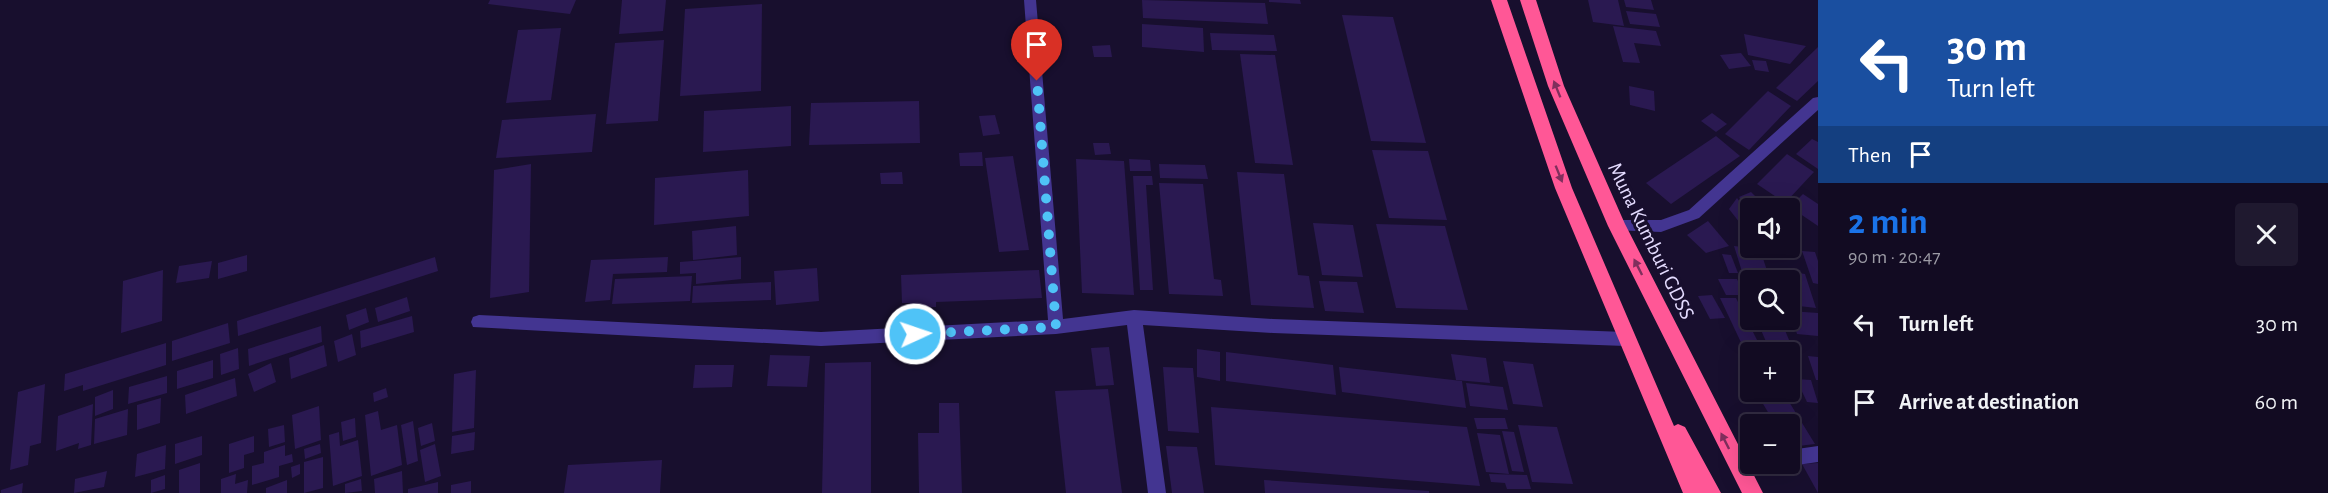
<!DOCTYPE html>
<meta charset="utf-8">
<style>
:root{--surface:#120b22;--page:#1f192f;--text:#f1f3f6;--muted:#9c9ba5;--line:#312b40;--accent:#1a73e8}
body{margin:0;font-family:"Alegreya Sans",sans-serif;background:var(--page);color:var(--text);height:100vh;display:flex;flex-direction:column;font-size:22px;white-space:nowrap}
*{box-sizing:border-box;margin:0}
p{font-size:20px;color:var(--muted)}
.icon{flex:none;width:33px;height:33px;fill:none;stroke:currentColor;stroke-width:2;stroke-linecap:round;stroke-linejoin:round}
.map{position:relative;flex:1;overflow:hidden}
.side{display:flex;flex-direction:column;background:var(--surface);width:510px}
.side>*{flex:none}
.banner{background:#1a4fa0;color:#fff;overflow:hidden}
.controls{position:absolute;left:1740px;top:198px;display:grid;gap:12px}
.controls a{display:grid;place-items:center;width:60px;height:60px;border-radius:6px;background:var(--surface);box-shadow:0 6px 24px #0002,0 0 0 2px var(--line);font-size:30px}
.pin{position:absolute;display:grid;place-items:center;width:51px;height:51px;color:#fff;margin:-62px -26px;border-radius:50% 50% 50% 0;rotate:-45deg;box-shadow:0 0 6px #0007}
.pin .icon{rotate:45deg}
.me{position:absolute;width:66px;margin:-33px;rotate:87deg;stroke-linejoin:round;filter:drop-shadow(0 0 4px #0008)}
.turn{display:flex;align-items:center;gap:21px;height:126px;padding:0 30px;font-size:27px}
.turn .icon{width:78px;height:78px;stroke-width:2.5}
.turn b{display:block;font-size:42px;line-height:51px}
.then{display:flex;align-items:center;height:57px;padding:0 30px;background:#0003;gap:12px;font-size:22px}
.round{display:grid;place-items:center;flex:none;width:63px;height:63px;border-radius:6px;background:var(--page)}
.head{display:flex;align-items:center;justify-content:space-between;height:102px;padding:0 30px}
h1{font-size:36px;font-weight:700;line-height:45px;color:var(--accent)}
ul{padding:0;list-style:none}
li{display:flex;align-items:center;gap:18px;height:78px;padding:0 30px}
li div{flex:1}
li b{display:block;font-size:22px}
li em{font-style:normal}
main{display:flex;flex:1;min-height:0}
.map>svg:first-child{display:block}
</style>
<main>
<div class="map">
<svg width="1818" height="493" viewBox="0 0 1818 493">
<rect width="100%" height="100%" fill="#180f2e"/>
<!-- building -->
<g fill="#2a1951">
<polygon points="490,0 576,0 570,14 488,4"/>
<polygon points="622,0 666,0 663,31 619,34"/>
<polygon points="1142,0 1265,3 1268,24 1143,18"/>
<polygon points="1269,0 1300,0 1301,4 1269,2"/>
<polygon points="1588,0 1618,0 1624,26 1593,22"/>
<polygon points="1624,0 1651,0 1654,10 1626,7"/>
<polygon points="762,4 761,91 680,96 685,9"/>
<polygon points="1626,11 1656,14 1660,27 1630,24"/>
<polygon points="1342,15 1393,17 1426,143 1371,141"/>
<polygon points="1142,24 1203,28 1204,52 1142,47"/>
<polygon points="1613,26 1656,31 1661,46 1634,43 1640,63 1623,62"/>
<polygon points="561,28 551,100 506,103 518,30"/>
<polygon points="1210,33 1274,35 1277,51 1212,50"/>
<polygon points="1744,34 1806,46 1790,64 1748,55"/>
<polygon points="664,40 658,121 606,124 615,43"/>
<polygon points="1110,45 1112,57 1094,57 1092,46"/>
<polygon points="1818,47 1818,81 1797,101 1776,88"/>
<polygon points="1741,53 1751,66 1729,69 1720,55"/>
<polygon points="1240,54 1275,55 1293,165 1255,163"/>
<polygon points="1752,60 1766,61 1769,72 1755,70"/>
<polygon points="1629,86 1654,91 1655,111 1630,105"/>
<polygon points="1768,91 1791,106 1749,150 1725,134"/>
<polygon points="919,101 920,143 809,145 811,103"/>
<polygon points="791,106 791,146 703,152 704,111"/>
<polygon points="1712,113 1727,124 1716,132 1701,121"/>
<polygon points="596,114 592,152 496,158 502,120"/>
<polygon points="995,115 1000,134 983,136 979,116"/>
<polygon points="1716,136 1740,156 1671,204 1646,183"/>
<polygon points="1812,139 1818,142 1818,169 1796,154"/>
<polygon points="1093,143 1109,143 1111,154 1095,155"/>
<polygon points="1372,150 1428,151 1447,220 1389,218"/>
<polygon points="982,152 983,166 960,166 959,153"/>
<polygon points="1787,154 1814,172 1785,203 1757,184"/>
<polygon points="1013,156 1029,250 999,252 985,158"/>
<polygon points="1076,159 1124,161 1134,295 1082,293"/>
<polygon points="1129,159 1150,160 1151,171 1130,171"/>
<polygon points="531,164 529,292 490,298 494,170"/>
<polygon points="1159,164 1205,165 1208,179 1160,178"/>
<polygon points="748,170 749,216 654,225 655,178"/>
<polygon points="902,172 903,184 881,184 880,173"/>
<polygon points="1237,172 1284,174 1298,275 1309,276 1314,308 1251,305"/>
<polygon points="1133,176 1152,176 1153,185 1146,185 1153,290 1140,290"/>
<polygon points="1159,183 1203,184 1214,279 1221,280 1223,296 1169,294"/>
<polygon points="1751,192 1767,208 1750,208 1739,197"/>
<polygon points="1803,194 1818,204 1818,226 1790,207"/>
<polygon points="1737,198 1750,215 1750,236 1729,209"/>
<polygon points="1708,221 1729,246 1706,253 1687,235"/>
<polygon points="1313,223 1353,225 1363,277 1322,275"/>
<polygon points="1376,224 1445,226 1468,310 1396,308"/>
<polygon points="736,226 737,255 693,260 692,231"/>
<polygon points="1734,246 1760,249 1770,280 1750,280 1750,297"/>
<polygon points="1802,251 1815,252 1818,261 1818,284 1813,283"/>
<polygon points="1722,254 1731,255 1738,273 1729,273"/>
<polygon points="247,255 247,271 218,279 218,263"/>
<polygon points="435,257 438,271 238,336 237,321"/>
<polygon points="668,257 667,272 613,274 610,300 585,302 591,260"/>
<polygon points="741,257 741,279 696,284 696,273 680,274 680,262"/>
<polygon points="212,261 209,278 176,283 179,266"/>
<polygon points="817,268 819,301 776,305 774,271"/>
<polygon points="1773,269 1805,274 1816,308 1790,305 1790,280 1776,280"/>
<polygon points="163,270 162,321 121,333 123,281"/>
<polygon points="1039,270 1042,298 936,302 936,307 910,308 910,303 902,303 901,275"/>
<polygon points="692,276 690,301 612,304 615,279"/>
<polygon points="1718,279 1737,279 1745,295 1726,295"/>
<polygon points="1319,281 1357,282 1364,313 1325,311"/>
<polygon points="771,282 771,300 692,303 693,286"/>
<polygon points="1712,295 1725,318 1710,319 1698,296"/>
<polygon points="407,297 410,311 378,322 375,308"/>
<polygon points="1720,298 1736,298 1763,352 1746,353"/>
<polygon points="366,308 369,322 349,330 346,315"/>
<polygon points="1790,311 1818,313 1818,336 1797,334"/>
<polygon points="412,316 414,332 361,348 360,331"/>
<polygon points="228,323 230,343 172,361 172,341"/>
<polygon points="1758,323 1782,323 1794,352 1770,351"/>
<polygon points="321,326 322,342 249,366 248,349"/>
<polygon points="352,334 356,355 338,362 334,341"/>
<polygon points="166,343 166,365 83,391 83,385 64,391 65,374"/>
<polygon points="324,345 327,366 291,379 289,358"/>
<polygon points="1109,347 1114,385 1096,386 1091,348"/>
<polygon points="238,348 239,369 221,375 220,354"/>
<polygon points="1197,349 1220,352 1220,381 1197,377"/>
<polygon points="1226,352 1333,365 1336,395 1226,381"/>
<polygon points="1451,354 1486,358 1490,383 1456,380"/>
<polygon points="770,355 810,356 807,387 767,386"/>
<polygon points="1808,356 1818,357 1818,380 1816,380"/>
<polygon points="213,360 213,378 177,389 177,371"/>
<polygon points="1503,361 1533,364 1543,407 1513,404"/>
<polygon points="1750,361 1750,382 1739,362"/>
<polygon points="871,362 871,493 822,493 825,363"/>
<polygon points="271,363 276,382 254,392 248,374"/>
<polygon points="695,365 734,365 732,387 693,388"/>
<polygon points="1163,367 1193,368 1199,433 1168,431"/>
<polygon points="1339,367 1462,381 1466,408 1342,392"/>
<polygon points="476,370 474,428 452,432 454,374"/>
<polygon points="167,376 167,393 128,404 129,387"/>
<polygon points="235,378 237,396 186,414 185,395"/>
<polygon points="1796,379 1811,380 1818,403 1807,402"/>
<polygon points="1466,383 1503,387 1508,410 1470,406"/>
<polygon points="45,384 41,443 30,446 28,465 10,470 18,392"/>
<polygon points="386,388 388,397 374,402 373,393"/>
<polygon points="1108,389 1122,493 1066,493 1055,391"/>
<polygon points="113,390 113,409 95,416 95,397"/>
<polygon points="1756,392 1783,392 1815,444 1790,447 1790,424 1775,424"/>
<polygon points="161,398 160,423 137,430 137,405"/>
<polygon points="939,403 959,403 962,493 919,493 918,433 939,433"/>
<polygon points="93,404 91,445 78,449 79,443 56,451 58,416"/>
<polygon points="319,406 321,440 295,449 292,415"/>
<polygon points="1211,407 1467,427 1480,486 1215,465"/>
<polygon points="128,409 127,435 94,444 95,419"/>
<polygon points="378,411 381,430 397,425 402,465 371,476 365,415"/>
<polygon points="355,418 356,437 343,441 341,422"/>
<polygon points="1474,418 1505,418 1508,429 1477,429"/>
<polygon points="413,421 418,461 407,465 401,425"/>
<polygon points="432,423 435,441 421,446 418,428"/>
<polygon points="284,425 285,442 269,447 268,429"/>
<polygon points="1518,425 1557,427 1573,484 1532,482"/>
<polygon points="1502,431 1514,432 1524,472 1512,471"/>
<polygon points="339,432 340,446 358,440 362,476 333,486 329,435"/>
<polygon points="475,432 474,450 451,454 452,436"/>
<polygon points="1477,433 1500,435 1509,474 1486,472"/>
<polygon points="202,436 202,455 175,464 175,444"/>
<polygon points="254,436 254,452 244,455 244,468 229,473 229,444"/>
<polygon points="320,444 321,453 305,459 304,449"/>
<polygon points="435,444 441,476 425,482 420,450"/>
<polygon points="166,445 165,469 135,477 137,454"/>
<polygon points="285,445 285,456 292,454 293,462 279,466 279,477 252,485 252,466 264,463 264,452"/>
<polygon points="1166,446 1197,447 1204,493 1172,493"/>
<polygon points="323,457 323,488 304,493 304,462"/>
<polygon points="662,460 660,493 564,493 568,465"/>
<polygon points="200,463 200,493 179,493 179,470"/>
<polygon points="1818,463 1818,493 1802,464"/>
<polygon points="300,464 300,474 292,478 291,467"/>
<polygon points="107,471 104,487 74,493 75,479"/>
<polygon points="402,471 403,493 375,493 374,479"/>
<polygon points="236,474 235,484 248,480 247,493 221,493 221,479"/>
<polygon points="1489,474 1527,475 1531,489 1507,489 1505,483 1491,482"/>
<polygon points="165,475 165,489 151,493 151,480"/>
<polygon points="361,479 362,491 345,493 345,484"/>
<polygon points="287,480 287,493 266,493 266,488"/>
<polygon points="1264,480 1429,491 1429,493 1265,493"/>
<polygon points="471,481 471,493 451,493 451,485"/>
<polygon points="438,482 438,493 408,493 408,489"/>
<polygon points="23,483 22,493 1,493 1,490"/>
</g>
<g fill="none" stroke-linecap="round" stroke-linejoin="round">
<!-- street -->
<g fill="#433591" fill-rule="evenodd">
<polygon points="1024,0 1036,0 1063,319 1134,310 1273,319 1625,332 1631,334 1633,339 1631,344 1625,346 1273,333 1143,325 1166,493 1148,493 1127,325 1056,334 821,346 473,327 471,322 473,317 479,315 821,332 1048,320"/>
<polygon points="1818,97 1818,110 1699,218 1661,232 1612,230 1610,226 1612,222 1617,220 1661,220 1689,210 1813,98"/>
<polygon points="1818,446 1818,462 1790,466 1784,464 1790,464 1790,450"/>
</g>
<!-- highway -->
<g fill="#ff5796" fill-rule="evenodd">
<polygon points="1491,0 1507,0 1572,188 1674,426 1678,424 1685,427 1721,493 1683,493 1555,188"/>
<polygon points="1520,0 1536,0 1564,86 1625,224 1763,493 1742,493 1608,226 1548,86"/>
</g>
</g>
<!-- one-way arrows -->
<defs><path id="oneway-solid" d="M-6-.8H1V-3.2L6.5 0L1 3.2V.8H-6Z" transform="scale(1.5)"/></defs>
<g fill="#802f5d">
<use href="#oneway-solid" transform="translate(1557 89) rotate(-112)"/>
<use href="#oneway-solid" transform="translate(1559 174) rotate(68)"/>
<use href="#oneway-solid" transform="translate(1638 267) rotate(-117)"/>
<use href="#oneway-solid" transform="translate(1725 441) rotate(-117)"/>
</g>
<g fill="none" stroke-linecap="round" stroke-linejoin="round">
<!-- route -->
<polyline stroke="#4fc3f7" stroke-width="10" stroke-dasharray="0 18" points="915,334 1056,327 1037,81"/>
</g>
<g text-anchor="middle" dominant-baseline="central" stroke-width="6" stroke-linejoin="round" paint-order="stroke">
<!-- street labels -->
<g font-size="21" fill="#e4dcff" stroke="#180f2e">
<text transform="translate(1651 241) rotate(64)">Muna Kumburi GDSS</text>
</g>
</g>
</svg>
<div class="controls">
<a><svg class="icon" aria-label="sound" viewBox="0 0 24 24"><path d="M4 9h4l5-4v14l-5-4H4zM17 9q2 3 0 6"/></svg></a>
<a><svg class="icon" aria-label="search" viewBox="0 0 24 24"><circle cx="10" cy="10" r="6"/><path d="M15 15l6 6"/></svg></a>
<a>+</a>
<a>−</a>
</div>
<div class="pin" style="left:1037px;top:81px;background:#d93025"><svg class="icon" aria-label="arrive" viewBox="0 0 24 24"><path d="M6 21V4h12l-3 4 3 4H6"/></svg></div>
<svg class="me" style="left:915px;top:334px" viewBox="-20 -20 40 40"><circle r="17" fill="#4fc3f7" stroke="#fff" stroke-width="3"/><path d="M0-11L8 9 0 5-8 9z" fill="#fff"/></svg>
</div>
<section class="side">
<div class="banner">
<div class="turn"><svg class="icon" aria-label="left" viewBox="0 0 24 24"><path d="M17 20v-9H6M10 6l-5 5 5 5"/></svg><div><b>30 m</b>Turn left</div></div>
<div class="then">Then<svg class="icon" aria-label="arrive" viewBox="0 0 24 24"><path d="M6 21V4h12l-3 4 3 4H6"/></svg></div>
</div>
<div class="head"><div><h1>2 min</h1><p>90 m · 20:47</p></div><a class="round"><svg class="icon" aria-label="close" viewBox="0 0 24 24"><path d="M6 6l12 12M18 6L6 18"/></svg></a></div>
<ul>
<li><svg class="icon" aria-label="left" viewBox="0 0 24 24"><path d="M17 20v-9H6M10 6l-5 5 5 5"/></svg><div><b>Turn left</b></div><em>30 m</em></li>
<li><svg class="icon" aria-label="arrive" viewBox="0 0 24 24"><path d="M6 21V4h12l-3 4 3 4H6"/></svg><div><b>Arrive at destination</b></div><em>60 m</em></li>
</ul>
</section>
</main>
